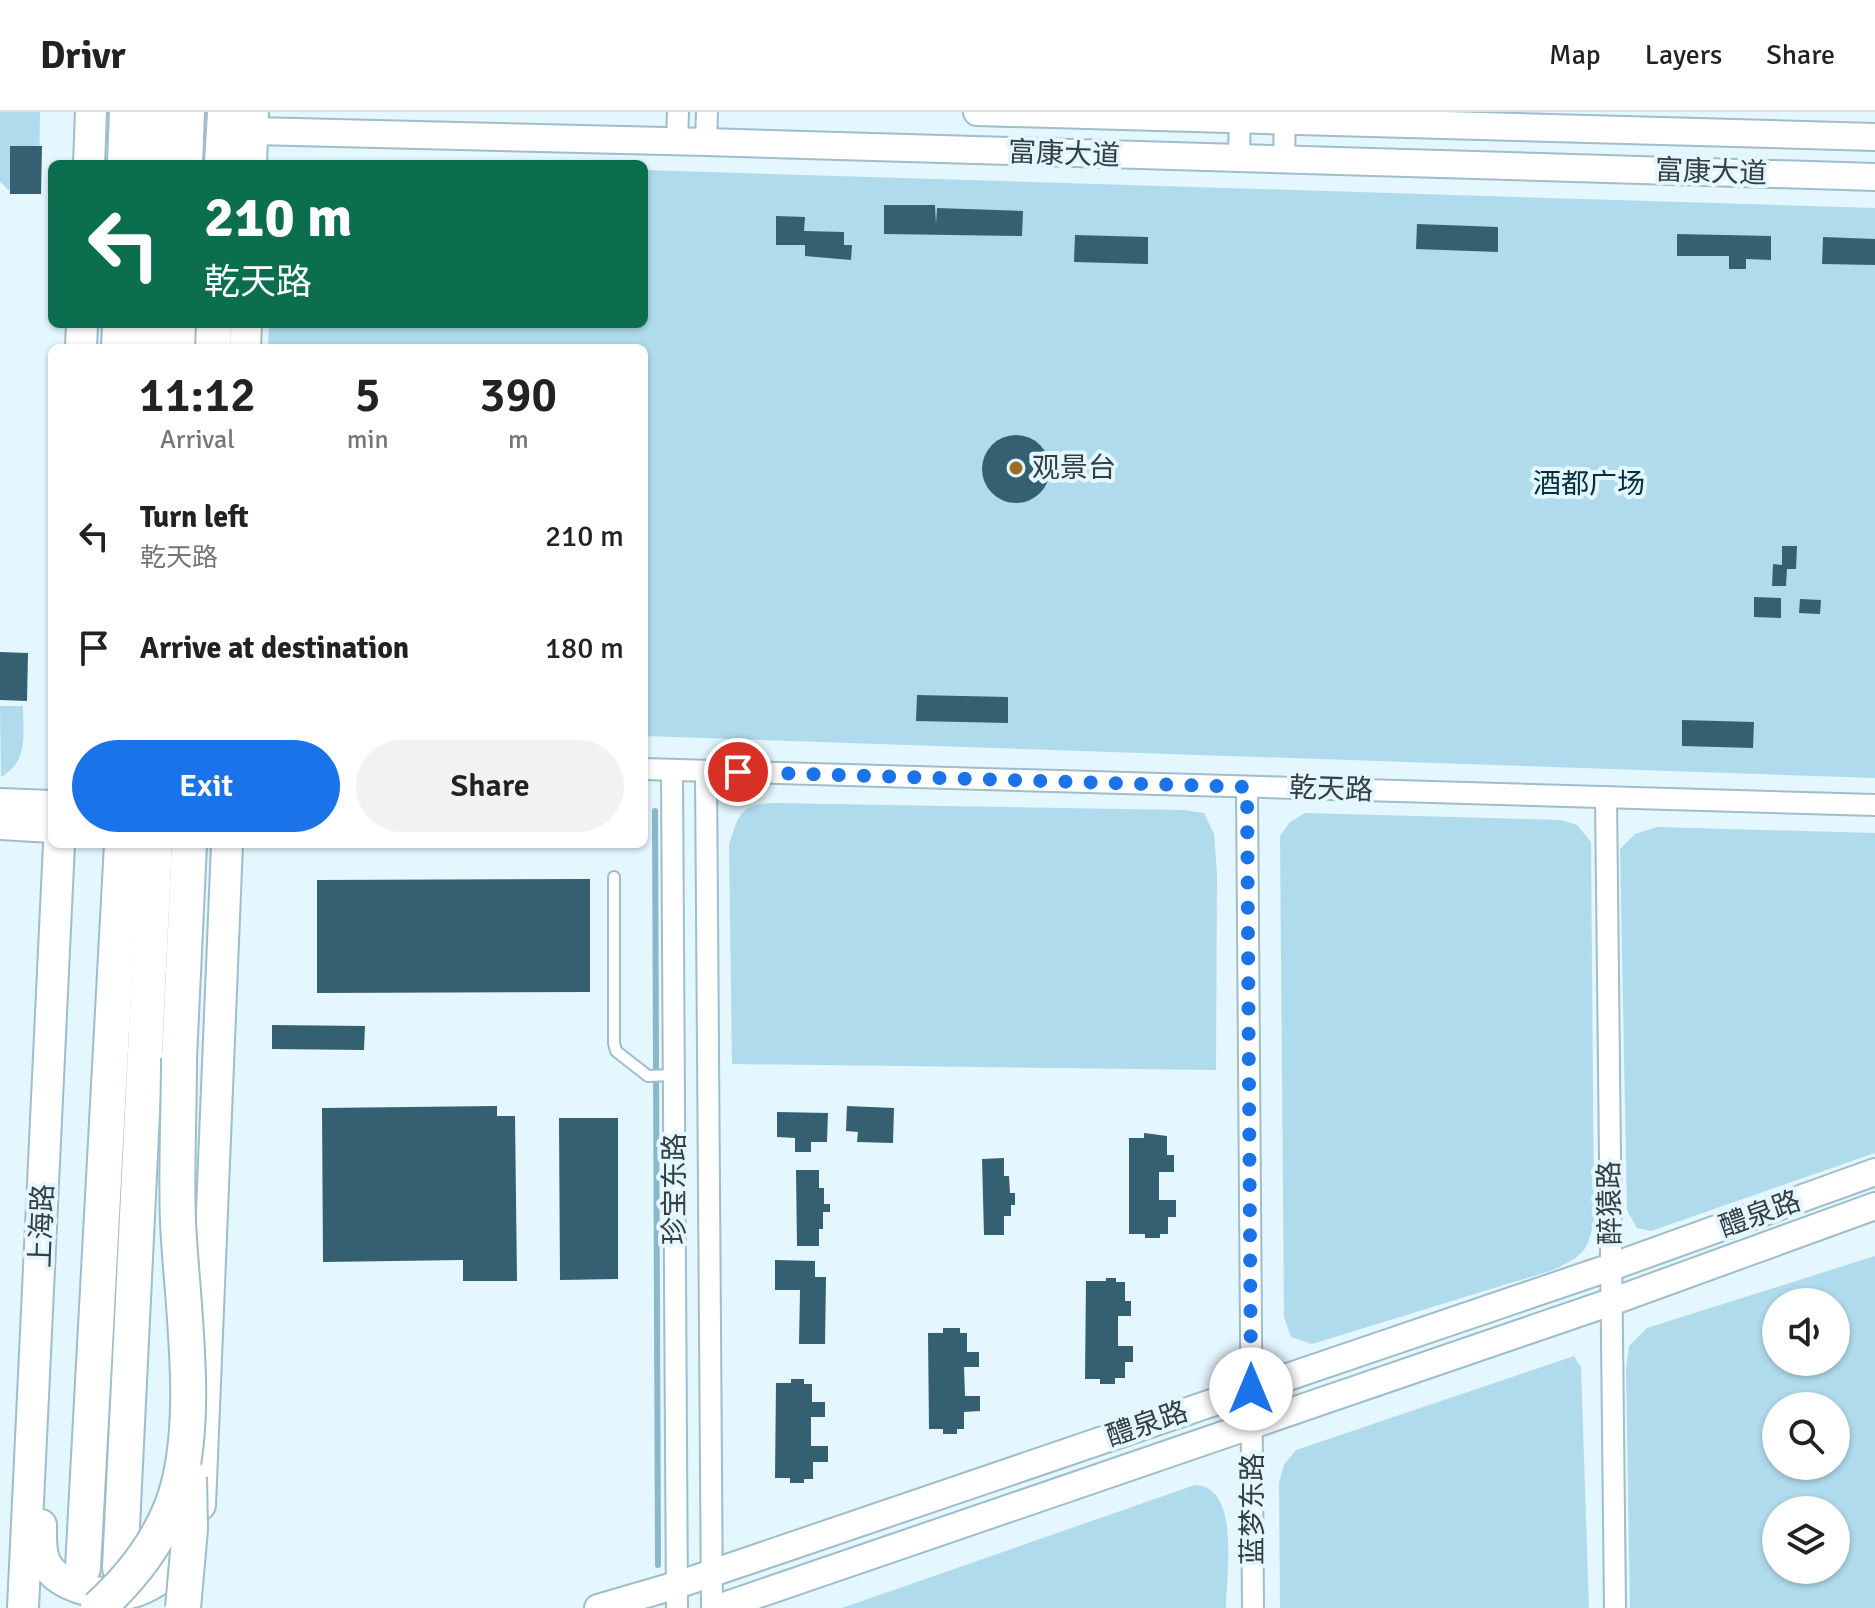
<!DOCTYPE html>
<meta charset="utf-8">
<style>
:root{--surface:#fff;--page:#f2f2f2;--text:#222;--muted:#767676;--line:#e0e0e0;--accent:#1a73e8}
body{margin:0;font-family:Signika,"Noto Sans SC",sans-serif;background:var(--page);color:var(--text);height:100vh;display:flex;flex-direction:column;font-size:30px;white-space:nowrap}
*{box-sizing:border-box;margin:0}
p{font-size:26px;color:var(--muted)}
.icon{flex:none;width:44px;height:44px;fill:none;stroke:currentColor;stroke-width:2;stroke-linecap:round;stroke-linejoin:round}
.map{position:relative;flex:1;overflow:hidden}
.side{position:absolute;left:48px;top:232px;width:600px;height:504px;display:flex;flex-direction:column;background:var(--surface);border-radius:12px;box-shadow:0 2px 6px #0004}
.side>*{flex:none}
.hud{position:absolute;left:48px;top:48px;width:600px;height:168px;border-radius:12px;box-shadow:0 2px 6px #0004;background:#0b6e4f;color:#fff;overflow:hidden}
.controls{position:absolute;left:1762px;top:1176px;display:grid;gap:16px}
.controls a{display:grid;place-items:center;width:88px;height:88px;border-radius:50%;background:var(--surface);box-shadow:0 2px 6px #0004;font-size:40px}
.pin{position:absolute;display:grid;place-items:center;width:68px;height:68px;color:#fff;margin:-34px;border:4px solid #fff;border-radius:50%;box-shadow:0 2px 8px #0007}
.me{position:absolute;width:88px;margin:-44px;rotate:0deg;stroke-linejoin:round;filter:drop-shadow(0 0 6px #0008)}
.turn{display:flex;align-items:center;gap:28px;height:168px;padding:0 24px;font-size:36px}
.turn .icon{width:104px;height:104px;stroke-width:2.5}
.turn b{display:block;font-size:56px;line-height:68px}
.eta{display:flex;justify-content:space-evenly;align-items:center;height:136px;text-align:center}
.eta b{font-size:48px;font-weight:600;line-height:56px}
.button{display:flex;gap:16px;margin-top:auto;padding:16px 24px}
.button a{flex:1;height:92px;border-radius:48px;background:var(--accent);color:#fff;font-size:32px;font-weight:600;line-height:92px;text-align:center}
.button a+a{background:var(--page);color:var(--text)}
ul{padding:0;list-style:none}
li{display:flex;align-items:center;gap:24px;height:112px;padding:0 24px}
li div{flex:1}
li b{display:block;font-size:30px}
li em{font-style:normal}
header{display:flex;align-items:center;gap:48px;box-sizing:border-box;height:112px;padding:0 40px;background:var(--surface);border-bottom:2px solid var(--line)}
header strong{font-size:38px}
nav{display:flex;gap:44px;margin-inline-start:auto;font-size:28px}
.map>svg:first-child{display:block}
</style>
<header>
<strong>Drivr</strong>
<nav><a>Map</a><a>Layers</a><a>Share</a></nav>
</header>
<div class="map">
<svg width="1875" height="1496" viewBox="0 0 1875 1496">
<rect width="100%" height="100%" fill="#e4f6fe"/>
<!-- green -->
<g fill="#b0dbed" fill-rule="evenodd">
<polygon points="0,0 40,0 39,78 8,78 0,69"/>
<polygon points="644,58 1875,96 1875,666 644,624 644,236 268,236 269,212 644,212"/>
<path d="M0,594H23C23,622 29,649 1,665Z"/>
<path d="M773,691L1184,698L1204,701L1214,722L1217,762L1216,958L732,952L729,733C739,703 739,693 773,691Z"/>
<path d="M1305,701L1561,708L1577,713L1591,730L1594,1106C1588,1140 1584,1143 1553,1158L1312,1232L1291,1225L1284,1205L1280,724L1290,710Z"/>
<polygon points="1657,715 1875,721 1875,1041 1651,1119 1637,1116 1627,1098 1620,737 1635,722"/>
<path d="M1875,1144V1496H1630L1626,1258L1629,1234L1647,1216ZM1776,1190H1836V1250H1776ZM1776,1294H1836V1354H1776ZM1776,1398H1836V1458H1776Z"/>
<polygon points="1574,1244 1581,1255 1589,1496 1280,1496 1279,1371 1284,1353 1296,1338"/>
<path d="M1195,1373C1241,1374 1226,1464 1226,1496H842Z"/>
</g>
<g fill="none" stroke-linecap="round" stroke-linejoin="round">
<!-- stream -->
<polyline stroke="#89b7cb" stroke-width="6" points="655,699 658,1453"/>
</g>
<!-- building -->
<g fill="#346072">
<polygon points="10,34 42,34 41,82 10,82"/>
<polygon points="884,93 935,93 936,112 937,96 1023,99 1022,124 884,122"/>
<polygon points="776,104 805,105 804,119 844,120 844,133 852,133 851,148 805,144 805,133 776,133"/>
<polygon points="1417,112 1498,115 1498,140 1416,137"/>
<polygon points="1677,122 1771,124 1771,148 1746,147 1746,157 1729,157 1729,144 1677,144"/>
<polygon points="1075,123 1148,125 1148,152 1074,150"/>
<polygon points="1823,125 1875,127 1875,153 1822,152"/>
<circle cx="1016" cy="357" r="34"/>
<polygon points="1782,434 1797,434 1796,457 1787,457 1786,474 1772,474 1773,452 1782,453"/>
<polygon points="1754,485 1781,486 1781,506 1754,505"/>
<polygon points="1800,487 1821,488 1820,502 1799,501"/>
<polygon points="0,540 28,541 27,589 0,588"/>
<polygon points="917,583 1008,585 1008,611 916,609"/>
<polygon points="1682,608 1754,610 1753,636 1682,634"/>
<polygon points="590,767 590,880 317,881 317,768"/>
<polygon points="272,913 365,914 364,938 272,937"/>
<polygon points="497,994 497,1004 515,1004 517,1169 463,1169 463,1148 323,1150 322,996"/>
<polygon points="847,994 894,996 893,1031 857,1030 858,1020 846,1019"/>
<polygon points="777,1000 828,1001 827,1030 811,1030 811,1040 795,1040 795,1026 777,1025"/>
<polygon points="559,1006 618,1006 618,1167 560,1168"/>
<polygon points="1144,1021 1167,1024 1167,1043 1174,1043 1174,1060 1159,1060 1159,1088 1176,1088 1176,1105 1168,1105 1168,1122 1160,1122 1160,1126 1145,1126 1145,1122 1129,1122 1129,1026 1144,1026"/>
<polygon points="1004,1046 1004,1064 1009,1064 1010,1081 1015,1081 1015,1093 1011,1093 1011,1104 1004,1104 1004,1123 984,1123 982,1047"/>
<polygon points="796,1058 819,1058 819,1076 824,1076 824,1092 830,1092 830,1100 823,1100 823,1117 819,1117 819,1134 797,1134"/>
<polygon points="775,1148 815,1149 815,1165 826,1165 825,1232 799,1232 800,1178 775,1178"/>
<polygon points="1106,1166 1116,1166 1116,1170 1125,1170 1125,1189 1131,1189 1131,1204 1118,1204 1118,1234 1133,1234 1133,1250 1125,1250 1125,1266 1115,1266 1115,1272 1100,1272 1100,1267 1085,1267 1086,1169 1106,1169"/>
<polygon points="943,1216 960,1216 960,1221 967,1221 967,1240 979,1240 979,1255 964,1255 965,1284 980,1284 980,1299 964,1300 964,1317 957,1317 957,1322 943,1322 943,1317 929,1317 928,1221 943,1221"/>
<polygon points="791,1267 804,1267 804,1272 812,1272 812,1290 825,1290 825,1305 811,1305 811,1334 828,1334 828,1350 813,1350 813,1367 804,1367 804,1371 790,1371 790,1366 775,1366 776,1271 791,1271"/>
</g>
<g fill="none" stroke-linecap="round" stroke-linejoin="round">
<!-- service casing -->
<g stroke="#9fbdca" stroke-width="14">
<polyline id="service" points="614,765 614,931 616,939 648,964 674,963"/>
</g>
<!-- minor casing -->
<g stroke="#9fbdca" stroke-width="24">
<g id="minor">
<polyline points="677,30 678,0"/>
<polyline points="706,30 707,0"/>
<polyline points="1239,47 1240,0"/>
<polyline points="1284,48 1285,0"/>
<polyline points="644,657 1875,693"/>
<polyline points="672,658 677,1496"/>
<polyline points="706,659 712,1496"/>
<polyline points="1247,675 1253,1496"/>
<polyline points="1606,685 1615,1496"/>
</g>
</g>
<!-- tertiary casing -->
<g stroke="#9fbdca" stroke-width="30">
<g id="tertiary">
<polyline points="977,0 1875,25"/>
<polyline points="252,19 706,30 1875,65"/>
<polyline points="0,690 52,692"/>
<polyline points="0,714 52,717"/>
<polyline points="598,1496 677,1473 1611,1155 1875,1060"/>
<polyline points="718,1496 1611,1190 1875,1094"/>
</g>
</g>
<!-- secondary casing -->
<g stroke="#9fbdca" stroke-width="34">
<g id="secondary">
<polyline points="89,52 91,0"/>
<polyline points="251,52 253,0"/>
<polyline points="81,236 82,212"/>
<polyline points="245,236 246,212"/>
<polyline points="200,1393 227,732"/>
<path d="M41,1413C41,1426 40,1439 45,1450C57,1475 99,1483 123,1482C139,1481 162,1468 172,1455C180,1445 180,1431 182,1419"/>
<polyline points="23,1496 59,732"/>
</g>
</g>
<!-- trunk casing -->
<g stroke="#9fbdca" stroke-width="38">
<g id="trunk">
<polyline points="125,52 127,0"/>
<polyline points="152,52 155,0"/>
<polyline points="185,52 187,0"/>
<polyline points="222,52 225,0"/>
<polyline points="119,236 120,212"/>
<polyline points="144,236 145,212"/>
<polyline points="177,236 178,212"/>
<polyline points="213,236 214,212"/>
<polyline points="179,946 189,732"/>
<polyline points="83,1456 122,732"/>
<polyline points="120,1456 155,732"/>
</g>
</g>
<!-- service -->
<use href="#service" stroke="#fff" stroke-width="10"/>
<!-- minor -->
<use href="#minor" stroke="#fff" stroke-width="20"/>
<!-- tertiary -->
<use href="#tertiary" stroke="#fff" stroke-width="26"/>
<!-- secondary -->
<use href="#secondary" stroke="#fff" stroke-width="30"/>
<!-- trunk -->
<use href="#trunk" stroke="#fff" stroke-width="34"/>
<!-- trunk-bridge casing -->
<g stroke="#9fbdca" stroke-width="38" stroke-linecap="butt">
<g id="trunk-bridge">
<path d="M98,1496C130,1467 156,1435 172,1394C202,1315 182,1195 178,1110C176,1056 179,1001 179,946"/>
<polyline points="183,1496 190,1417 189,1365"/>
</g>
</g>
<!-- trunk-bridge -->
<use href="#trunk-bridge" stroke="#fff" stroke-width="34"/>
</g>
<g fill="none" stroke-linecap="round" stroke-linejoin="round">
<!-- route -->
<polyline stroke="#1a73e8" stroke-width="14" stroke-dasharray="0 25.2" points="738,660 1247,675 1251,1277"/>
</g>
<!-- markers -->
<circle fill="#9c6e1f" stroke="#e4f6fe" stroke-width="3" cx="1016" cy="356" r="8"/>
<g text-anchor="middle" dominant-baseline="central" stroke-width="8" stroke-linejoin="round" paint-order="stroke">
<!-- street labels -->
<g font-size="28" fill="#333f44" stroke="#e4f6fe">
<text transform="translate(1064 42) rotate(2)">富康大道</text>
<text transform="translate(1711 60) rotate(2)">富康大道</text>
<text transform="translate(1331 677) rotate(2)">乾天路</text>
<text transform="translate(675 1077) rotate(-90)">珍宝东路</text>
<text transform="translate(1610 1091) rotate(-91)">醉猿路</text>
<text transform="translate(1760 1102) rotate(-20)">醴泉路</text>
<text transform="translate(42 1114) rotate(-88)">上海路</text>
<text transform="translate(1147 1312) rotate(-19)">醴泉路</text>
<text transform="translate(1253 1397) rotate(-90)">蓝梦东路</text>
</g>
<!-- poi labels -->
<g font-size="28" fill="#333f44" stroke="#e4f6fe" text-anchor="start">
<text x="1032" y="356">观景台</text>
</g>
<!-- park labels -->
<g font-size="28" fill="#032f3e" stroke="#e4f6fe">
<text x="1589" y="372">酒都广场</text>
</g>
</g>
</svg>
<div class="controls">
<a><svg class="icon" aria-label="sound" viewBox="0 0 24 24"><path d="M4 9h4l5-4v14l-5-4H4zM17 9q2 3 0 6"/></svg></a>
<a><svg class="icon" aria-label="search" viewBox="0 0 24 24"><circle cx="10" cy="10" r="6"/><path d="M15 15l6 6"/></svg></a>
<a><svg class="icon" aria-label="layers" viewBox="0 0 24 24"><path d="M12 4l9 5-9 5-9-5zM3 14l9 5 9-5"/></svg></a>
</div>
<div class="pin" style="left:738px;top:660px;background:#d93025"><svg class="icon" aria-label="arrive" viewBox="0 0 24 24"><path d="M6 21V4h12l-3 4 3 4H6"/></svg></div>
<svg class="me" style="left:1251px;top:1277px" viewBox="-20 -20 40 40"><circle r="19" fill="#fff"/><path d="M0-13L10 11 0 6-10 11z" fill="#1a73e8"/></svg>
<div class="hud">
<div class="turn"><svg class="icon" aria-label="left" viewBox="0 0 24 24"><path d="M17 20v-9H6M10 6l-5 5 5 5"/></svg><div><b>210 m</b>乾天路</div></div>
</div>
<section class="side">
<div class="eta">
<div><b>11:12</b><p>Arrival</p></div>
<div><b>5</b><p>min</p></div>
<div><b>390</b><p>m</p></div>
</div>
<ul>
<li><svg class="icon" aria-label="left" viewBox="0 0 24 24"><path d="M17 20v-9H6M10 6l-5 5 5 5"/></svg><div><b>Turn left</b><p>乾天路</p></div><em>210 m</em></li>
<li><svg class="icon" aria-label="arrive" viewBox="0 0 24 24"><path d="M6 21V4h12l-3 4 3 4H6"/></svg><div><b>Arrive at destination</b></div><em>180 m</em></li>
</ul>
<div class="button"><a>Exit</a><a>Share</a></div>
</section>
</div>
